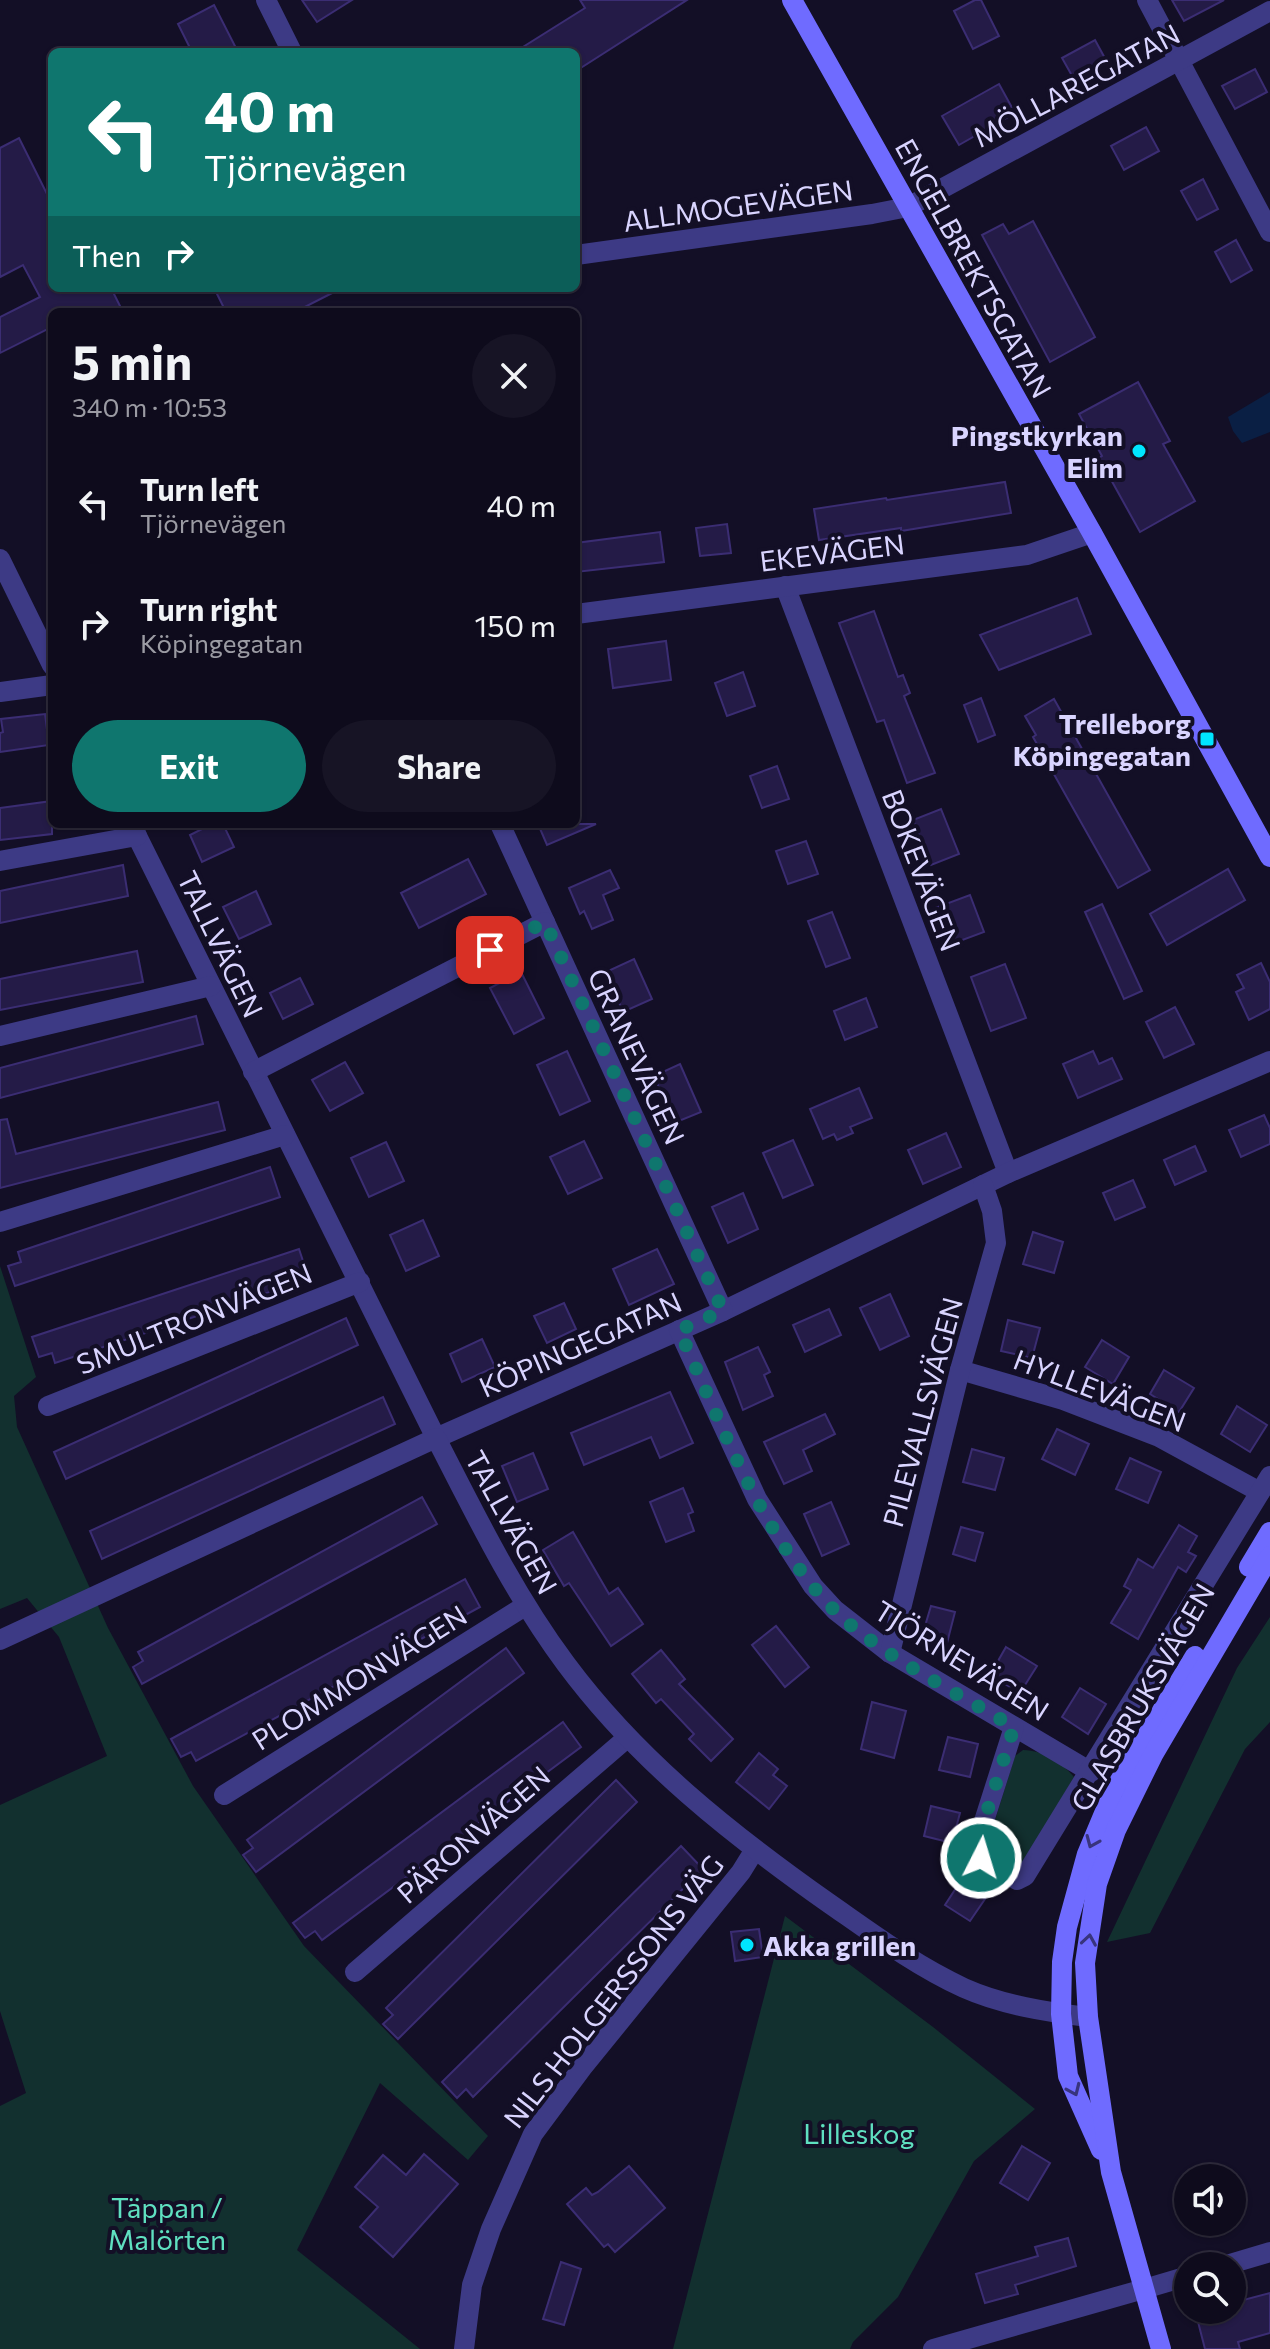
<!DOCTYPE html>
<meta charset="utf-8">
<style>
:root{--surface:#0e0b1c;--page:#171425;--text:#f1f3f6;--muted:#9b9ba3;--line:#2e2b3b;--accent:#0f766e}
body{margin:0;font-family:Commissioner,sans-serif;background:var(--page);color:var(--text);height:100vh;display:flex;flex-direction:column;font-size:30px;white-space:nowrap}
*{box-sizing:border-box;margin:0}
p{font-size:26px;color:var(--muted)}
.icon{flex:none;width:44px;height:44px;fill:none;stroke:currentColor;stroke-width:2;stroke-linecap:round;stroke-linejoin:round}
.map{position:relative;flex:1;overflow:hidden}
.details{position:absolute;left:48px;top:308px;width:532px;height:520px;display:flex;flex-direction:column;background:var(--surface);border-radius:12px;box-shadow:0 2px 6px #0004,0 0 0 2px var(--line)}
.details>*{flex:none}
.banner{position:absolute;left:48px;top:48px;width:532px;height:244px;border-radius:12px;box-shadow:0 2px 6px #0004,0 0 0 2px var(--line);background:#0f766e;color:#fff;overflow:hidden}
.tools{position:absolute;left:1174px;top:2164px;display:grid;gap:16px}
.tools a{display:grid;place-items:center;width:72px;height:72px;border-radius:50%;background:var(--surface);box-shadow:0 2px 6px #0004,0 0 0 2px var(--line);font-size:40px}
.pin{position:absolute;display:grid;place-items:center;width:68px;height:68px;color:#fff;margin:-34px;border-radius:16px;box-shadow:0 4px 12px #0006}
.me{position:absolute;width:88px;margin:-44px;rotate:5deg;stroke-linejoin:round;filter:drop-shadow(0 0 6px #0008)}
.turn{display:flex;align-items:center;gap:28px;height:168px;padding:0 24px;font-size:36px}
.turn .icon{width:104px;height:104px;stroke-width:2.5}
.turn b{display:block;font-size:56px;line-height:68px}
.then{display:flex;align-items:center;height:76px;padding:0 24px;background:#0003;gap:16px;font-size:30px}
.round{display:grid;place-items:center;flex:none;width:84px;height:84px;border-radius:42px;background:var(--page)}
.head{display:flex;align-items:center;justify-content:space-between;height:136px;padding:0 24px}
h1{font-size:48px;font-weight:700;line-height:60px}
.action{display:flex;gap:16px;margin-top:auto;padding:16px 24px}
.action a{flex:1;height:92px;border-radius:48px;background:var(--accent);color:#fff;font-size:32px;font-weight:700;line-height:92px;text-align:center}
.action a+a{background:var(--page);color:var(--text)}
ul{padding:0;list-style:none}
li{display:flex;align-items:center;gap:24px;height:120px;padding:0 24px}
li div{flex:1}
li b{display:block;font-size:30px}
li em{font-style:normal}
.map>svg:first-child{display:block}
</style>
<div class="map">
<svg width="1270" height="2349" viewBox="0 0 1270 2349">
<rect width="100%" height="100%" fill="#130f26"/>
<!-- green -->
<g fill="#12302f">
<polygon points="0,1266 36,1377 14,1396 17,1427 108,1628 193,1786 304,1946 488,2136 468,2160 380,2083 297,2250 420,2349 0,2349 0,2106 26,2093 0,2011 0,1805 107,1756 59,1637 27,1598 0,1609"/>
<polygon points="1270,1617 1270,1722 1245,1749 1150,1933 1107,1942 1237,1668"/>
<path d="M1023,1750C1045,1751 1060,1761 1074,1777L1024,1863L1016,1867L987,1846L1015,1756Z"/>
<polygon points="785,1916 933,2027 1035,2109 974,2161 898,2297 853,2342 850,2349 673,2349"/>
</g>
<!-- water -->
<polygon fill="#0a1f44" points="1270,392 1270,432 1242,443 1233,431 1228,417"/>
<!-- building -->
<g fill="#241b47" stroke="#3b2d73" stroke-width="2">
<polygon points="302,0 352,0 317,22"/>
<polygon points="580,0 687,0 576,71 576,52 515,52 585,8"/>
<polygon points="975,0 981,0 999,36 973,49 954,11"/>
<polygon points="1172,0 1224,0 1184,21"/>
<polygon points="214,5 238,52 192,52 178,24"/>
<polygon points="1095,40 1107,62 1075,81 1062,58"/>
<polygon points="1255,69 1267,92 1235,109 1222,86"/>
<polygon points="999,84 1015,113 959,145 942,116"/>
<polygon points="1146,127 1159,151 1124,170 1111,146"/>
<polygon points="19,138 52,204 52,288 111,288 123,312 52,312 52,327 0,353 0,317 40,297 23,265 0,277 0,148"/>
<polygon points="1203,179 1218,209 1197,220 1181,191"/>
<polygon points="1033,221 1095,337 1050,362 982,235 1003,224 1009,234"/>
<polygon points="1236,240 1252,270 1231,282 1215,252"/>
<polygon points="214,288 342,288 295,312 226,312"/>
<polygon points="1138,382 1170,441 1163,444 1195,501 1140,532 1099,458 1102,456 1079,414"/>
<polygon points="1005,482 1011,513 901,531 901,528 819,540 814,509 886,498 887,500"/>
<polygon points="727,524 731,553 700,556 696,528"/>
<polygon points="660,532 664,562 576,572 576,543"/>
<polygon points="1077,598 1091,634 999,670 980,635"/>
<polygon points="874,611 898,677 903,675 910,693 904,696 935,773 907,783 884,720 877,722 839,623"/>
<polygon points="666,641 671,680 613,688 608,649"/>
<polygon points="743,672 755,706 727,716 715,683"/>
<polygon points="981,698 995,735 978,742 964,705"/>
<polygon points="1054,699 1150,870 1118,888 1033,737 1036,735 1025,716"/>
<polygon points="45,714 49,745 0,752 0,733 3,732 1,719"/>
<polygon points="777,766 789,799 762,808 750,776"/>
<polygon points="52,801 52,834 0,840 0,808"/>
<polygon points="941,809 959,854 931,865 913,820"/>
<polygon points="212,824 223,824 234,847 202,862 190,835"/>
<polygon points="538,824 596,824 547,845"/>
<polygon points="806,841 818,874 788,884 776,851"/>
<polygon points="468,859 486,894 419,928 401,893"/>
<polygon points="123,865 128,896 0,923 0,891"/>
<polygon points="1228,869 1245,900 1167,945 1150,914"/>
<polygon points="610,870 619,888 603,895 613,920 592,929 584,911 580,914 569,888"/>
<polygon points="256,891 271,924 239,939 223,907"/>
<polygon points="970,895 984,932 949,945 935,908"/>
<polygon points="1102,904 1142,991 1124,999 1085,912"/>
<polygon points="832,912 850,958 826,967 808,921"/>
<polygon points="137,951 143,982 0,1010 0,979"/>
<polygon points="634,959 652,999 623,1012 606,972"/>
<polygon points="1261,963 1270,982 1270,1009 1249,1020 1236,992 1244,988 1237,975"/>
<polygon points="1005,964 1026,1018 991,1031 971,977"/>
<polygon points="521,972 544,1018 514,1034 490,988"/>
<polygon points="300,978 313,1004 283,1019 270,993"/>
<polygon points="866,998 877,1027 845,1040 834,1011"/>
<polygon points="1175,1007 1194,1044 1164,1058 1146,1022"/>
<polygon points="196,1016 203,1044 0,1098 0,1068"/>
<polygon points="567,1051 590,1101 560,1115 537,1065"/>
<polygon points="1093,1051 1099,1064 1112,1058 1122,1079 1078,1098 1063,1064"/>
<polygon points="345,1062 363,1093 330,1111 312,1080"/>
<polygon points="680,1064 701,1112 674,1123 654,1076"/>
<polygon points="859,1088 872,1118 850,1127 853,1133 837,1140 834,1134 823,1139 810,1109"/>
<polygon points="218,1102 225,1130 0,1188 0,1120 7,1119 16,1154"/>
<polygon points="1264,1115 1270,1128 1270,1144 1241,1157 1229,1130"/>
<polygon points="946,1133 961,1167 923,1184 908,1150"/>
<polygon points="793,1140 813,1185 783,1198 763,1153"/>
<polygon points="584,1141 602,1178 568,1194 550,1157"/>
<polygon points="386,1142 404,1181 369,1197 351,1158"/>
<polygon points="1195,1146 1206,1171 1175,1185 1164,1160"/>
<polygon points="270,1167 280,1197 15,1286 8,1266 21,1262 18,1252"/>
<polygon points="1133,1180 1145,1207 1115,1220 1103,1193"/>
<polygon points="743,1193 758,1229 728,1243 712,1207"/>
<polygon points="423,1220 439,1256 406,1271 390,1235"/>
<polygon points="1033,1232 1063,1242 1054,1273 1023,1264"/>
<polygon points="299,1249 309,1279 55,1363 52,1353 39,1357 32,1337"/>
<polygon points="657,1249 674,1284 629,1305 613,1269"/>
<polygon points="890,1294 909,1336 880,1350 860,1308"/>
<polygon points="564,1303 576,1329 547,1343 534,1316"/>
<polygon points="829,1309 841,1335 805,1352 793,1325"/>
<polygon points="346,1318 358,1345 66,1479 54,1452"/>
<polygon points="1008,1320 1040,1328 1032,1358 1001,1351"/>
<polygon points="482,1339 495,1367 462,1382 450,1354"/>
<polygon points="1102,1340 1129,1357 1113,1384 1085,1367"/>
<polygon points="758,1347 770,1372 764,1375 773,1396 743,1410 725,1362"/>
<polygon points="1164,1370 1194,1388 1179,1412 1150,1394"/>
<polygon points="670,1392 693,1443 660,1458 651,1437 584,1465 571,1433"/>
<polygon points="383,1397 395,1424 102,1559 90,1531"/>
<polygon points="1237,1406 1267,1425 1250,1452 1221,1434"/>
<polygon points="825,1414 835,1434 803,1450 812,1471 784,1484 764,1442"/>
<polygon points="1057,1429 1089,1444 1075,1475 1042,1459"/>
<polygon points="972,1449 1004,1458 995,1490 963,1482"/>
<polygon points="533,1453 548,1489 517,1502 502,1466"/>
<polygon points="1130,1458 1161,1472 1148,1503 1116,1489"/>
<polygon points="683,1488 693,1512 688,1514 694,1531 666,1542 650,1502"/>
<polygon points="422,1497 437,1524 142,1684 133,1667 143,1661 138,1652"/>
<polygon points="831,1502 849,1544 822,1556 804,1514"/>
<polygon points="1179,1525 1197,1536 1188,1552 1196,1556 1186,1572 1178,1567 1138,1639 1111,1623 1131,1590 1124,1586 1138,1559 1153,1568"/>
<polygon points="961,1527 983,1533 975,1561 953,1554"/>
<polygon points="573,1532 609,1594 618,1588 643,1624 611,1646 569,1583 564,1586 543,1550"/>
<polygon points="465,1579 480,1607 196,1761 191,1752 181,1757 171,1739"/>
<polygon points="931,1606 955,1612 947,1643 922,1636"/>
<polygon points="776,1626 809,1667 785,1687 752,1645"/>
<polygon points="1006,1647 1037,1666 1020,1693 990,1675"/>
<polygon points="506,1648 524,1673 256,1872 243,1855 253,1848 247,1840"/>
<polygon points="661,1650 685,1679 679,1684 733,1739 711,1761 689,1739 694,1734 661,1699 656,1703 632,1674"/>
<polygon points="1080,1688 1106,1704 1088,1734 1062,1717"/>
<polygon points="872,1702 906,1711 894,1758 861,1749"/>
<polygon points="563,1722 581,1747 322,1940 315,1931 305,1938 293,1923"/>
<polygon points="948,1737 978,1744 970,1777 939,1770"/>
<polygon points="759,1753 778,1769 773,1775 787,1786 769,1809 736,1782"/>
<polygon points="616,1780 637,1802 398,2039 383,2024 393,2015 386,2008"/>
<polygon points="931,1806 960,1813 952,1843 924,1836"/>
<polygon points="681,1846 703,1869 473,2097 466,2089 457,2098 442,2082"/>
<polygon points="960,1882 985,1899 970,1921 945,1905"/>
<polygon points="759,1929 763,1957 735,1961 731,1932"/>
<polygon points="1022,2146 1050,2163 1028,2200 1000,2183"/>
<polygon points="424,2154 458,2184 393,2257 360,2227 378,2207 355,2187 383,2155 406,2175"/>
<polygon points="629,2166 665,2208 615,2252 608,2244 604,2247 567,2204 586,2188 592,2195 598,2192"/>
<polygon points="1068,2238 1076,2266 1015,2285 1018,2294 985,2303 976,2274 1038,2256 1035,2247"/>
<polygon points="561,2262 581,2269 564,2325 543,2319"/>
<polygon points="1270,2293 1270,2333 1238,2342 1240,2349 1205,2349 1195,2310 1232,2310 1232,2303"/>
</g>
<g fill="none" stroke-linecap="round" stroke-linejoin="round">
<!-- minor -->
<g stroke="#3d3a85" stroke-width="20">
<polyline points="266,0 292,52"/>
<polyline points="1147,0 1270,232"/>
<polyline points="576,255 872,214 908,207 1270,11"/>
<polyline points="0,559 52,665"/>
<polyline points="785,586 1008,1173"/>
<polyline points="576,614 1027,555 1092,533"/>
<polyline points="0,692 52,685"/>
<polyline points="131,824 436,1438 723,1311 1008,1173 1270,1061"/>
<polyline points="500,824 723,1311"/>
<polyline points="0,861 137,836"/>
<polyline points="0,1036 211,986"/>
<polyline points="253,1072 545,922"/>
<polyline points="0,1222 285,1135"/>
<polyline points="679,1330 757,1499 813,1586 835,1610 890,1653 1091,1772"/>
<polyline points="960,1370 1063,1400 1159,1437 1260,1492"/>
<polyline points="48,1406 360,1282"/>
<polyline points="890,1653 960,1370 996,1243 992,1211 983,1185"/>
<polyline points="1014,1727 978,1840 981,1858 1017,1880 1025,1876 1270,1476"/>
<polyline points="224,1795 525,1606"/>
<polyline points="355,1972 627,1738"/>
<polyline points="464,2349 472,2285 491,2229 533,2134 582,2068 741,1872 754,1851"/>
<polyline points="933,2349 1144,2289"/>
</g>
<!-- tertiary -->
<g stroke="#3d3a85" stroke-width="20">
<path d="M0,1640L436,1438C476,1516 514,1594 566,1664C638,1761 732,1835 830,1904C873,1934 916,1966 964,1988C1002,2005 1047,2012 1088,2017"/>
<polyline points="1223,2266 1270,2252"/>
<polyline points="1144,2289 1188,2276"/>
</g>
<!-- secondary -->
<g stroke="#6f6bff" stroke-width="20">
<polyline points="792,0 1092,533 1270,857"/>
<polyline points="1249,1567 1270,1532"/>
<polyline points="1101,2150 1068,2076 1061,2014 1062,1962 1067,1927 1087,1854 1113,1792 1195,1656"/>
<polyline points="1161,2349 1111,2172 1088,2017 1085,1963 1097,1884 1116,1830 1153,1755 1270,1556"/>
</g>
</g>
<!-- one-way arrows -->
<defs><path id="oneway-chevron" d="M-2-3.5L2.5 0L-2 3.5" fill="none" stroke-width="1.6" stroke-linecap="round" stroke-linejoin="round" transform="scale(2)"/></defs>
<g stroke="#38347d">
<use href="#oneway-chevron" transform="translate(1092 1842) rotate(113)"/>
<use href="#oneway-chevron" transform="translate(1089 1940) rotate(-81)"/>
<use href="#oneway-chevron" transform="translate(1074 2090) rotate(66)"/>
</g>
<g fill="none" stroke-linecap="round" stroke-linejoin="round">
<!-- route -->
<path stroke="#0f766e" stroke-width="14" stroke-dasharray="0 25.2" d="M490,950L545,922L723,1311L679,1330C723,1427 770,1559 853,1627C902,1666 960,1695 1014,1727L978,1840L981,1858"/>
</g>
<!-- markers -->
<g fill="#00e5ff" stroke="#130f26" stroke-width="3">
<circle cx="1139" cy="451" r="8"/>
<rect x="1199" y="731" width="16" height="16" rx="4"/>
<circle cx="747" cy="1945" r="8"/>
</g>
<g text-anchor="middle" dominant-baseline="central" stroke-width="8" stroke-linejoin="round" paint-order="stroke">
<!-- street labels -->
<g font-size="28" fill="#d9d4ff" stroke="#130f26">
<text transform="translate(1076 85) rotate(-28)">MÖLLAREGATAN</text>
<text transform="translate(738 205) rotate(-8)">ALLMOGEVÄGEN</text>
<text transform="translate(974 268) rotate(61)">ENGELBREKTSGATAN</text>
<text transform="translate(832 552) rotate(-7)">EKEVÄGEN</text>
<text transform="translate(922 870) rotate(69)">BOKEVÄGEN</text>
<text transform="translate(221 944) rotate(64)">TALLVÄGEN</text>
<text transform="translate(637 1056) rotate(65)">GRANEVÄGEN</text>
<text transform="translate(194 1318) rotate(-22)">SMULTRONVÄGEN</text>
<text transform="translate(580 1344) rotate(-24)">KÖPINGEGATAN</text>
<text transform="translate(1100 1390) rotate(21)">HYLLEVÄGEN</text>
<text transform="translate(922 1412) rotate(-75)">PILEVALLSVÄGEN</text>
<text transform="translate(512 1522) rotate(61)">TALLVÄGEN</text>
<text transform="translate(962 1660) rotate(32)">TJÖRNEVÄGEN</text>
<text transform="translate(359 1677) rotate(-32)">PLOMMONVÄGEN</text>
<text transform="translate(1142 1697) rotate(-60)">GLASBRUKSVÄGEN</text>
<text transform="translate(473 1834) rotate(-41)">PÄRONVÄGEN</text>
<text transform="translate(613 1991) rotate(-52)">NILS HOLGERSSONS VÄG</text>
</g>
<!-- poi labels -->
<g font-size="28" font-weight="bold" fill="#d9d4ff" stroke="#130f26" text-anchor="end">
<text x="1123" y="435">Pingstkyrkan<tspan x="1123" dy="32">Elim</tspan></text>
<text x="1191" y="723">Trelleborg<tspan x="1191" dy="32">Köpingegatan</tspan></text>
<text x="763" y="1945" text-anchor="start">Akka grillen</text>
</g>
<!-- park labels -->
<g font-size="28" fill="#5fe0c0" stroke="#130f26">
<text x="859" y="2133">Lilleskog</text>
<text x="167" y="2207">Täppan /<tspan x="167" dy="32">Malörten</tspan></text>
</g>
</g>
</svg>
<div class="tools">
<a><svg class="icon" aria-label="sound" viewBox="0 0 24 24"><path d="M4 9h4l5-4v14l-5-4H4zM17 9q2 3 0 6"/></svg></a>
<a><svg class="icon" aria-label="search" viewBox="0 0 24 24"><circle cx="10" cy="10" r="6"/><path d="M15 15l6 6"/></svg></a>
</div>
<div class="pin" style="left:490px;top:950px;background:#d93025"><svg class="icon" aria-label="arrive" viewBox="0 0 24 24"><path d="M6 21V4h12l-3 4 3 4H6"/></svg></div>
<svg class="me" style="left:981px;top:1858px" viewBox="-20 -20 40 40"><circle r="17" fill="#0f766e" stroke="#fff" stroke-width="3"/><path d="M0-11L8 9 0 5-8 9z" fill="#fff"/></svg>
<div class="banner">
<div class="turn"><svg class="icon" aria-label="left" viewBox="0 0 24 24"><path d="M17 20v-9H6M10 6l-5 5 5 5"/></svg><div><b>40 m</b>Tjörnevägen</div></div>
<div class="then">Then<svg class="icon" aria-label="right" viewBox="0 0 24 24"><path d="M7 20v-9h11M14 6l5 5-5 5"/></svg></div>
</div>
<section class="details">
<div class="head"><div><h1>5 min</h1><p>340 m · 10:53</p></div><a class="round"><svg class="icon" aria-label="close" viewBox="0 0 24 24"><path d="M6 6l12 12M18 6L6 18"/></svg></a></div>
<ul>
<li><svg class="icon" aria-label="left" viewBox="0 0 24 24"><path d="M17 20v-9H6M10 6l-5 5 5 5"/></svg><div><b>Turn left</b><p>Tjörnevägen</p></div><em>40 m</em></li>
<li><svg class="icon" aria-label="right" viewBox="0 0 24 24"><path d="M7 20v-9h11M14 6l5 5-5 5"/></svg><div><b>Turn right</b><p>Köpingegatan</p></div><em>150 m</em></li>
</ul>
<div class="action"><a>Exit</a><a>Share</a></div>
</section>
</div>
